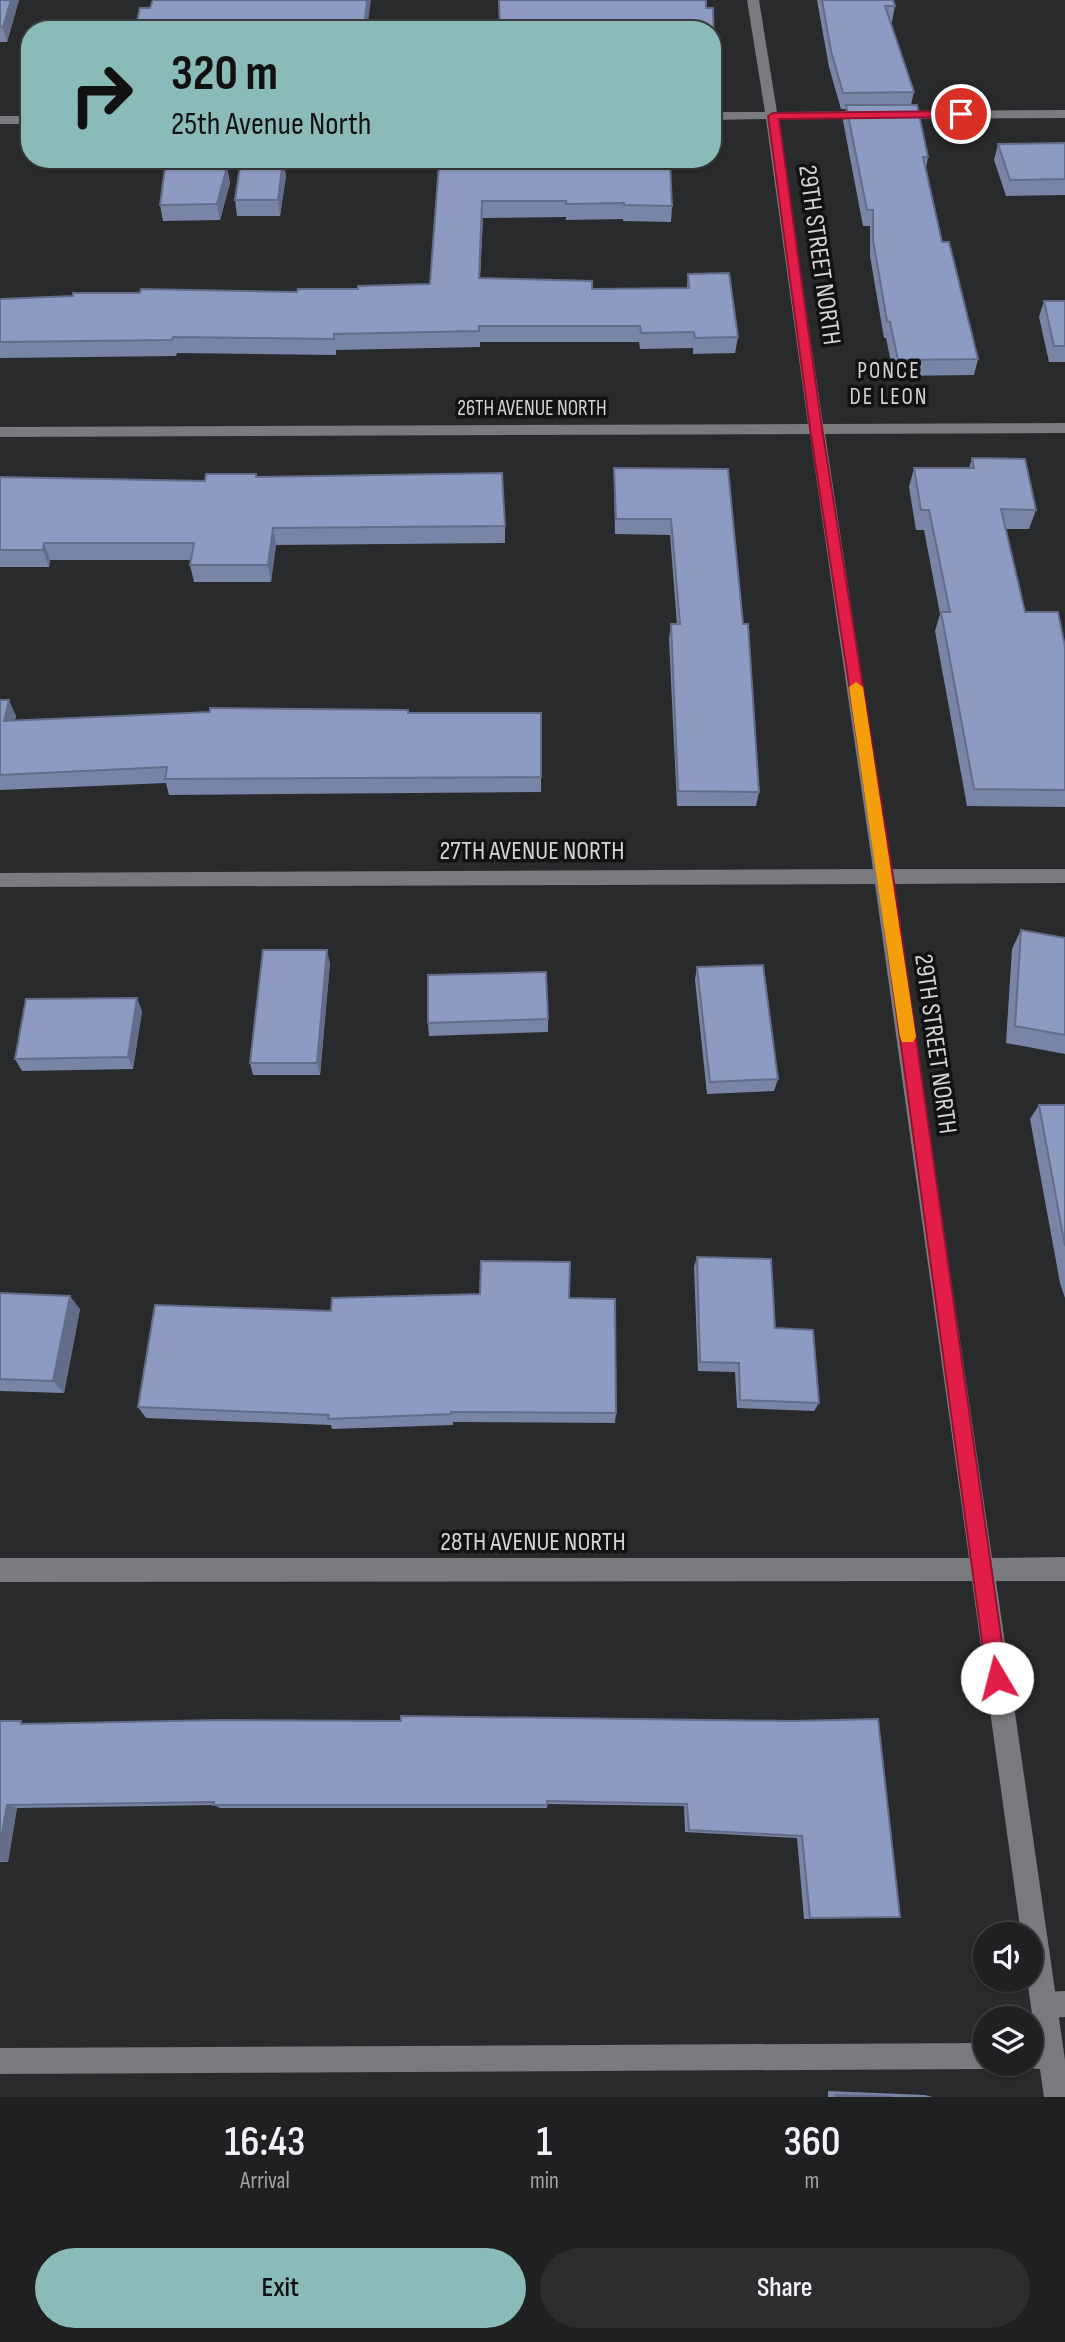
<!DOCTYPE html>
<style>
:root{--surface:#1f2021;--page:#2c2d2e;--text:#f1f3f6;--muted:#a1a3a5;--line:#3c3e3f;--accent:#8bbbb9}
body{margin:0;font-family:"Sofia Sans Condensed",sans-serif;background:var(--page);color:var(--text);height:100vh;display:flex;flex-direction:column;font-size:26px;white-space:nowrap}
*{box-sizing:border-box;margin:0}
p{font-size:23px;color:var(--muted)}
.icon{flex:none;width:38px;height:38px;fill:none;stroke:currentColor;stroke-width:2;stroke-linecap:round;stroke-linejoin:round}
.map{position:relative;height:2097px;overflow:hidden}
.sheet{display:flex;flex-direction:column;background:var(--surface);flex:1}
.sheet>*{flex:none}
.top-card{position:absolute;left:21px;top:21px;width:700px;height:147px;border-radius:28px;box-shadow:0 2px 5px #0004,0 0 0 2px var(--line);background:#8bbbb9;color:#111;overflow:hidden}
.tools{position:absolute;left:973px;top:1922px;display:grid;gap:14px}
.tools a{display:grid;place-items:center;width:70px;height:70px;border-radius:50%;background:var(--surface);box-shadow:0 2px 5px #0004,0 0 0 2px var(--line);font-size:35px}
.pin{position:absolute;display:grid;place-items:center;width:60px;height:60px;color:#fff;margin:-30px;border:4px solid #fff;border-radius:50%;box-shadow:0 2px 7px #0007}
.me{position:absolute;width:77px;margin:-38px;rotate:352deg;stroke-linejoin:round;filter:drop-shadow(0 0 5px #0008)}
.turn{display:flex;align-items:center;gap:24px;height:147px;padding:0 35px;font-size:32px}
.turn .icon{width:91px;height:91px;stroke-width:2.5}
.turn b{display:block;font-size:49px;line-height:60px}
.eta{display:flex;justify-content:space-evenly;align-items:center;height:119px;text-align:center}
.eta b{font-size:42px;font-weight:600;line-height:49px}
.primary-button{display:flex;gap:14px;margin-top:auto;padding:14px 35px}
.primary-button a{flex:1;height:80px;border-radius:42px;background:var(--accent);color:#111;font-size:28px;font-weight:600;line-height:80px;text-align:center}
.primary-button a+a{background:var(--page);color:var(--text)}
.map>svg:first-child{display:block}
</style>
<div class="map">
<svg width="1065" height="2097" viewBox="0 0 1065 2097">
<rect width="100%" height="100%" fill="#292a2c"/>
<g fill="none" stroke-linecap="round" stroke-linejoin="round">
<!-- service -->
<g fill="#7a7b7e" fill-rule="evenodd">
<polygon points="1065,1991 1065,2017 1044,2018 1035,2014 1031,2005 1035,1996 1044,1992"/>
<path d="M1051,2042L1060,2046L1064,2055L1060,2064C1047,2070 1035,2071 1022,2065L1021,2063H1031V2043Z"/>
<polygon points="985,2043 985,2063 995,2063 985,2069 0,2074 0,2048"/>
</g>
<!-- minor -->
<g fill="#7a7b7e" fill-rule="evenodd">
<polygon points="747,0 759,0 777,112 1065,110 1065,118 778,119 823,424 1065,423 1065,433 825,434 891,869 1065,869 1065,883 893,884 992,1558 1065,1557 1065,1581 996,1581 1065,2060 1065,2097 1044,2097 1027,1979 1031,1979 1031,1934 1021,1934 972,1581 0,1582 0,1558 969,1558 875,884 0,887 0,873 873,869 810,434 0,437 0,427 808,424 766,119 712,120 712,112 765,112"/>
<rect x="0" y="116" width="30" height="8"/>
</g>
</g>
<!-- wall -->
<g fill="#7985a7">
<polygon points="0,0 19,0 7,42 0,42"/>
<polygon points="499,0 706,0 706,8 713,8 714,44 713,60 712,30 500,30"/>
<polygon points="817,0 893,0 895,6 892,22 891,22 914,92 911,105 928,157 926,168 942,242 978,359 974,375 894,376 886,338 884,338 870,256 870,226 863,226 843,121 846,109 841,109 829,67"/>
<polygon points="1065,143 1065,195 1006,196 994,160 998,144"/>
<polygon points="283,160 286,176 280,216 237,216 235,200"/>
<polygon points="439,164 672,206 671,222 623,221 623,219 566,220 566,217 483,218 480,278 592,289 687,288 688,274 738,337 735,353 693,354 693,348 640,349 639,342 480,342 480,347 336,350 336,355 177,353 176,356 0,358 0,299 297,292 430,284"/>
<polygon points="227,167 230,183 220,220 163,221 160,205"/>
<polygon points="1044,301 1065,301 1065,362 1049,362 1039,317"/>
<polygon points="972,458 1036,510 1029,529 1005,529 1025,612 1065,647 1065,807 967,806 935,631 940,614 924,530 916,530 909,487 914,468 969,468"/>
<polygon points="614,468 728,469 759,792 756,806 677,806 669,639 671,624 677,624 670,535 615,534 614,484"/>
<polygon points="256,474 257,477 505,526 505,543 276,545 271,582 194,582 190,565 191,560 50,560 49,567 0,567 0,477 205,481"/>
<polygon points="0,700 16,716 15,720 409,713 541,713 541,792 169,795 166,783 0,790"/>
<polygon points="1021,930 1065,938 1065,1054 1006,1043 1012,949"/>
<polygon points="330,963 320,1075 253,1075 250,1063"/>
<polygon points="697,967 778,1079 774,1091 707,1094 695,980"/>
<polygon points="142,1011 133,1069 22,1071 15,1059"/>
<polygon points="548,1019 548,1032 429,1036 428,1023"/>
<polygon points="1039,1105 1065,1105 1065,1298 1060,1283 1030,1119"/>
<polygon points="697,1257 775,1328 819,1403 814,1411 737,1408 735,1372 698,1371 694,1267"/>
<polygon points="0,1293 80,1309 64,1393 0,1391"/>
<polygon points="569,1298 616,1413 615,1423 453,1422 453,1425 332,1429 331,1425 146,1418 138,1407 331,1311"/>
<polygon points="0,1721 27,1724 401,1721 792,1721 900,1917 804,1919 797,1838 685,1832 684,1806 547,1804 547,1808 220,1808 214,1805 17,1808 8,1862 0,1862"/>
<polygon points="828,2091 925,2095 932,2097 828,2097"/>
</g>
<!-- shaded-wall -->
<g fill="#636c88">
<polygon points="11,0 19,0 7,42 3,27"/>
<polygon points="367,0 371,0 367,30 364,30"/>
<polygon points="283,160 286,176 280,216 278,200"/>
<polygon points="227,167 230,183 220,220 217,204"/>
<polygon points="482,201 483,218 479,295 479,278"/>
<polygon points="273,528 276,545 271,582 268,565"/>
<polygon points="44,543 50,560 49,567 43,550"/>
<polygon points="9,700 16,716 11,736 4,721"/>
<polygon points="327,950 330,963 320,1075 317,1063"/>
<polygon points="137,998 142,1011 133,1069 128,1057"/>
<polygon points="70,1296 80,1309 64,1393 53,1381"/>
<polygon points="7,1805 17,1808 8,1862 0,1861 0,1844"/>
</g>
<!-- building -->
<g fill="#8d9bc2" stroke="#636c88" stroke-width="2">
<polygon points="0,0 11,0 3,27 0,27"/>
<polygon points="153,0 367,0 364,30 135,30 140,8 150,8"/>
<polygon points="499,0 706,0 706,8 713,8 714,44 712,44 712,30 500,30"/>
<polygon points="822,0 893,0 895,6 885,6 914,92 843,93 831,51"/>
<polygon points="846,105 917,105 928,157 923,157 942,242 949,242 978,359 898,360 890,322 887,321 873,240 873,210 867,210"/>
<polygon points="1065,143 1065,179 1010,180 998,144"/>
<polygon points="241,160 283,160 278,200 235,200"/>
<polygon points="670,163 672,206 624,205 624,203 566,204 566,201 482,201 479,278 592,281 592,289 689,288 688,274 729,273 738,337 695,338 694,332 641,333 640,326 479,326 479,331 334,334 334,339 173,337 172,340 0,342 0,299 73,296 73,293 140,293 141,289 297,292 298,289 358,289 358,286 430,284 439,164"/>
<polygon points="227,167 217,204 160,205 165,168"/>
<polygon points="1044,301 1065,301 1065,346 1054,346"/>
<polygon points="972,458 1025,459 1036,510 1001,509 1025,612 1058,612 1065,647 1065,790 974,789 941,612 950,612 929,510 921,510 914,468 974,468"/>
<polygon points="614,468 728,469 743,624 748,624 759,792 678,791 671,624 680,624 671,519 616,519"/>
<polygon points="502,473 505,526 273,528 268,565 190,565 194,543 44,543 43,550 0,550 0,477 205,481 206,474 256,474 256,477"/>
<polygon points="0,700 9,700 4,721 210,712 210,708 408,710 408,713 541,713 541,777 165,779 167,767 0,775"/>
<polygon points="1021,930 1065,938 1065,1035 1015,1026"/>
<polygon points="263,950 327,950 317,1063 250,1063"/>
<polygon points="763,965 778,1079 710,1082 697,967"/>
<polygon points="546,972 548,1019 428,1023 428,975"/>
<polygon points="137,998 128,1057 15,1059 26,999"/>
<polygon points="1039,1105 1065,1105 1065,1246"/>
<polygon points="697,1257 771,1259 775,1328 813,1330 819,1403 740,1400 739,1363 700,1362"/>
<polygon points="481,1261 570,1262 569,1298 615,1299 616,1413 451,1412 451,1414 328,1419 329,1415 138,1407 155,1305 331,1311 332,1298 480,1294"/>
<polygon points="0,1293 70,1296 53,1381 0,1379"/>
<polygon points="401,1716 792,1721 878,1719 900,1917 810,1918 802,1836 689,1830 687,1804 547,1801 547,1805 213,1805 214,1802 7,1805 0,1844 0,1721 21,1721 21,1724 221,1720 401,1721"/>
<polygon points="836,2095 892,2097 836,2097"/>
</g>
<!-- route -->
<polygon fill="#e11d48" stroke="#92132f" stroke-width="2" points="961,111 966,114 965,117 779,119 822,428 893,876 1007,1678 1004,1685 997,1688 990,1685 987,1678 878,876 810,428 768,116 773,113"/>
<!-- slow -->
<polygon fill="#f59e0b" points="856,682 863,687 916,1037 913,1042 902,1042 900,1037 849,687"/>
<g text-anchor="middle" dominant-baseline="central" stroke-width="7" stroke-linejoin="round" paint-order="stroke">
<!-- far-street labels -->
<g font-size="21" fill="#d5d5d7" stroke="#121213">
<text x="532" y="408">26TH AVENUE NORTH</text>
</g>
<!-- far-neighbourhood labels -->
<g font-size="23" letter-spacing="2" fill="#d5d5d7" stroke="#121213">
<text x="889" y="371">PONCE<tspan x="889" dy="26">DE LEON</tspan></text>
</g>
<!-- street labels -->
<g font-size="26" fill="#d5d5d7" stroke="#121213">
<text transform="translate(819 255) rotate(82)">29TH STREET NORTH</text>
<text x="532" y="851">27TH AVENUE NORTH</text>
<text transform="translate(935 1044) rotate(82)">29TH STREET NORTH</text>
<text x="533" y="1542">28TH AVENUE NORTH</text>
</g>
</g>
</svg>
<div class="tools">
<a><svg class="icon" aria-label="sound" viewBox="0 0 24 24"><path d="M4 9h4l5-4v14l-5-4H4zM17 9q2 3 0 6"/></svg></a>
<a><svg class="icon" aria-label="layers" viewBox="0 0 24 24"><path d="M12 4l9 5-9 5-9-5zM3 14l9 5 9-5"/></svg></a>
</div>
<div class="pin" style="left:961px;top:114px;background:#d93025"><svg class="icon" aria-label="arrive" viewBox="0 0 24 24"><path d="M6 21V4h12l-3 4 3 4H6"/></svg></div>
<svg class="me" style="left:997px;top:1678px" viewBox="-20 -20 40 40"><circle r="19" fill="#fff"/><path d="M0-13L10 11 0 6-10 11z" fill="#e11d48"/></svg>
<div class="top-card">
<div class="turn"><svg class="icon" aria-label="right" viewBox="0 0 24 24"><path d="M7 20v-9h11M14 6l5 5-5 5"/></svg><div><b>320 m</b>25th Avenue North</div></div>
</div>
</div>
<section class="sheet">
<div class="eta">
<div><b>16:43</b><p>Arrival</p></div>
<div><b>1</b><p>min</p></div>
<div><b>360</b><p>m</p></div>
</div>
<div class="primary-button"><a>Exit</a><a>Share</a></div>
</section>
